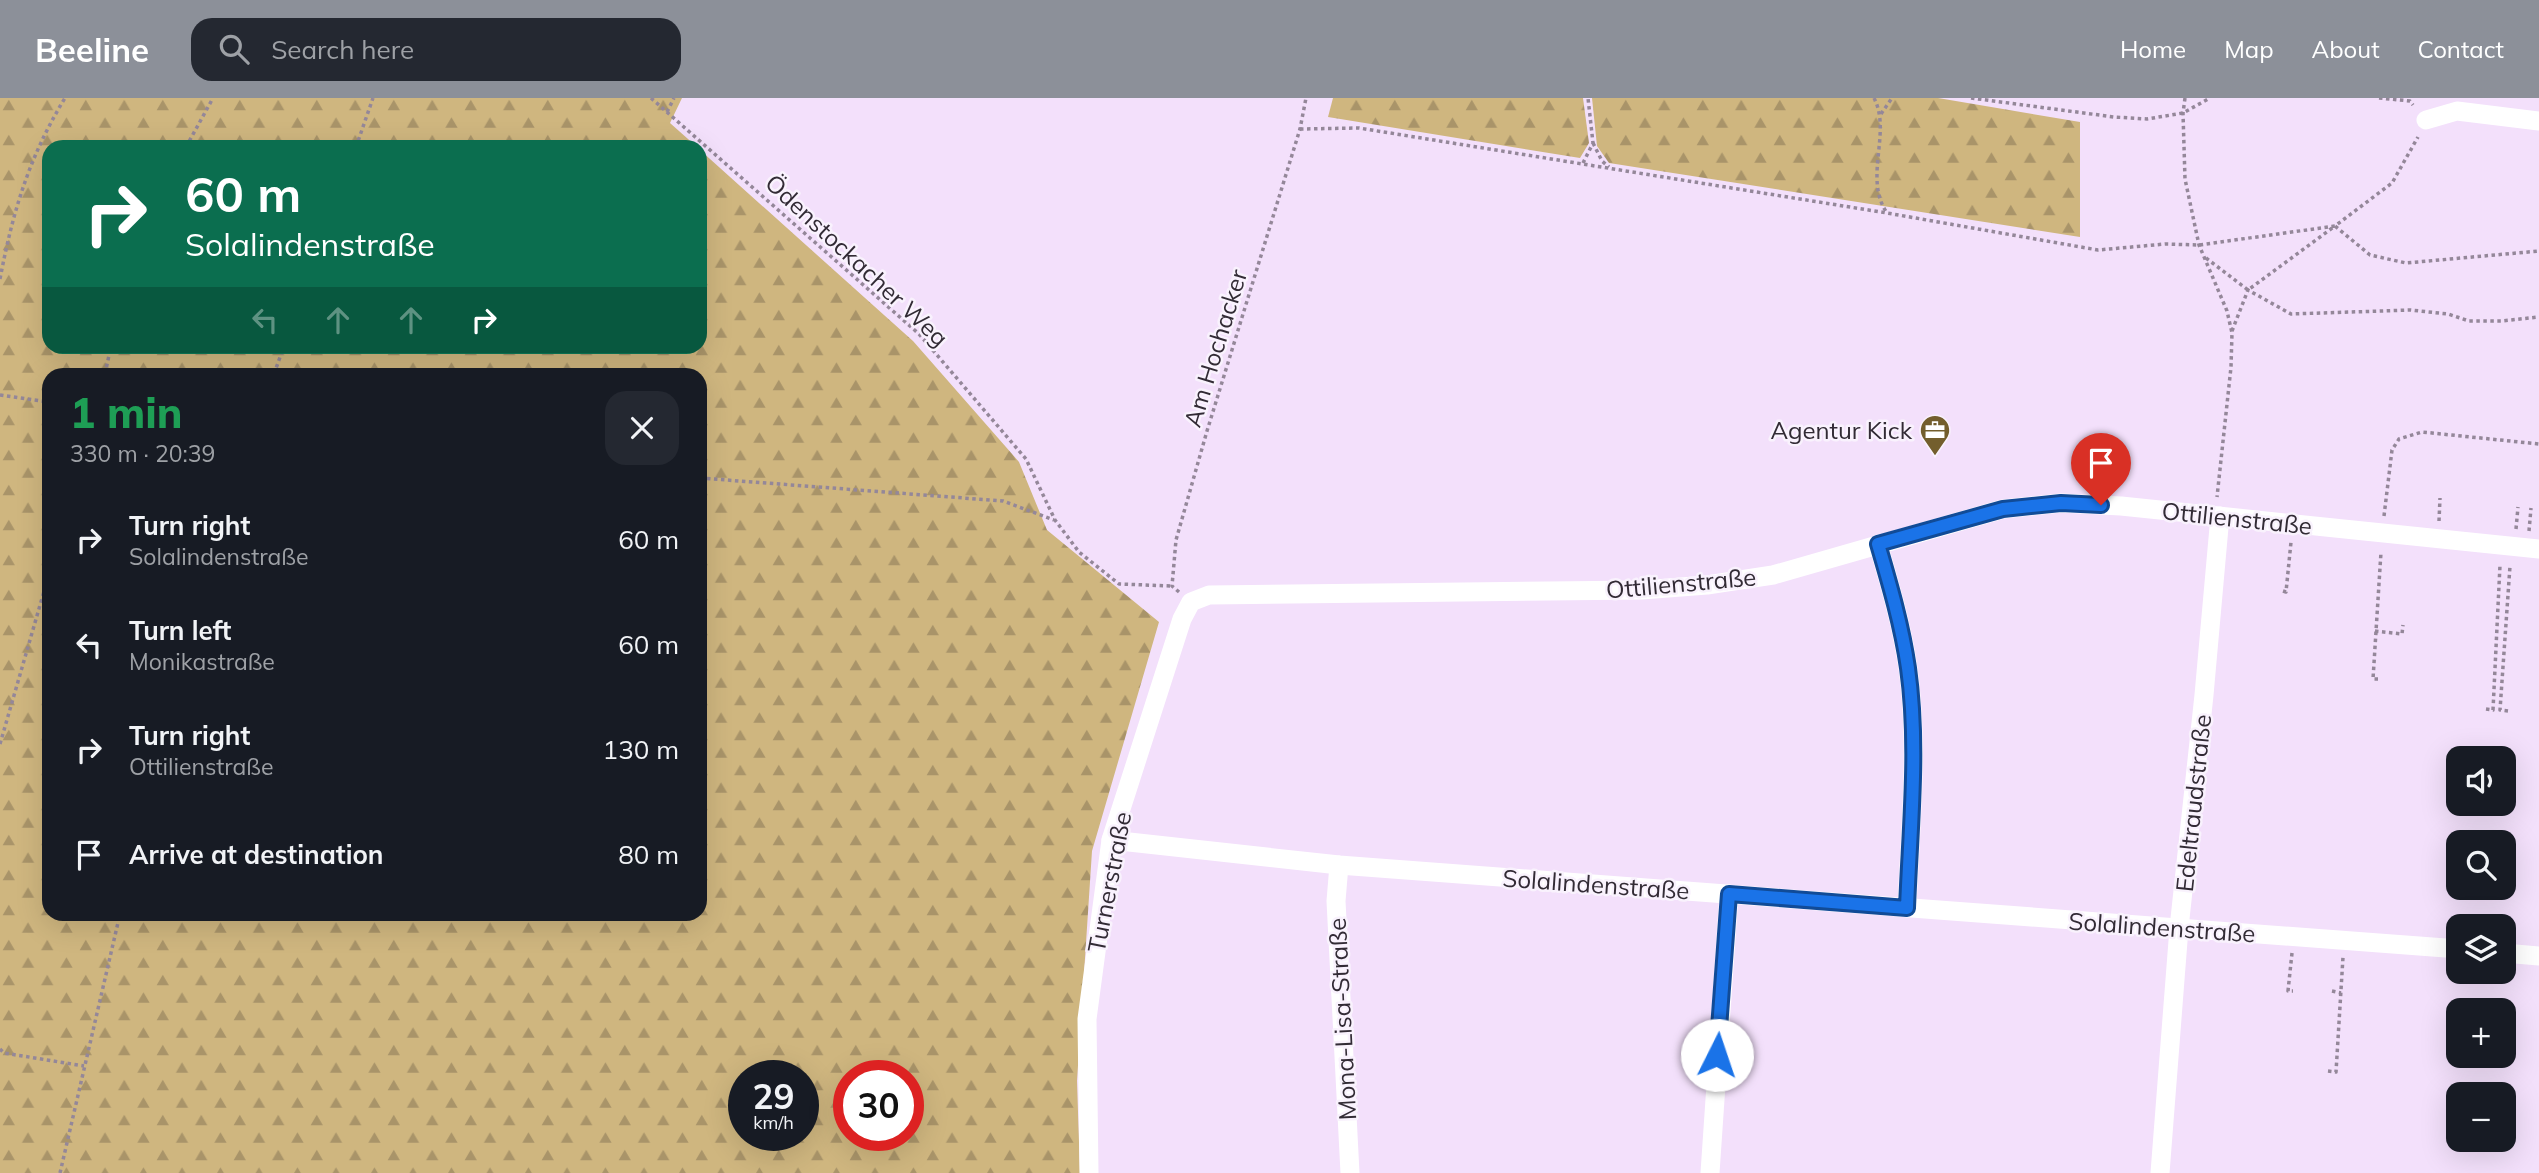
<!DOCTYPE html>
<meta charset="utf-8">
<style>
:root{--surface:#171b24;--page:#242831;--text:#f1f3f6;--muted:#9ea1a6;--accent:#8c9099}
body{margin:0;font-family:Mulish,sans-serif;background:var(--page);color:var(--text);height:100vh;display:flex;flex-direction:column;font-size:26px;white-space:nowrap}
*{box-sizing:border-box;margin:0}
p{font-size:23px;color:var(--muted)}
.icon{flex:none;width:38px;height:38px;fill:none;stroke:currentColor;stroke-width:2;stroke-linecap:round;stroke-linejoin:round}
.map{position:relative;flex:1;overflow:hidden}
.side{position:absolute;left:42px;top:270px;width:665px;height:553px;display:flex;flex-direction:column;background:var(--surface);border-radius:21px;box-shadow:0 7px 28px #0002}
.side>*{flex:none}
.banner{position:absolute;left:42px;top:42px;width:665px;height:214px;border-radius:21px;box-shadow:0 7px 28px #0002;background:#0b6e4f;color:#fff;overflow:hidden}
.buttons{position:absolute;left:2446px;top:648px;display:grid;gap:14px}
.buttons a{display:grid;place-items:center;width:70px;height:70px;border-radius:14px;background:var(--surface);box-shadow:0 7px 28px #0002;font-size:35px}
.speed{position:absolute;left:728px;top:962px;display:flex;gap:14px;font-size:35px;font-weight:700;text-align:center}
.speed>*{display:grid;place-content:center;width:91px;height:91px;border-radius:50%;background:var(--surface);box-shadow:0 7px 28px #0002;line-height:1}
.speed small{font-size:18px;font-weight:400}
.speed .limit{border:10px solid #d22;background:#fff;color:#111}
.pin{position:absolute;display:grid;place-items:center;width:60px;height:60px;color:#fff;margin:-72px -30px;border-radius:50% 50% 50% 0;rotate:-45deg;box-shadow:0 0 7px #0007}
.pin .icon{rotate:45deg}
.me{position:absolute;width:77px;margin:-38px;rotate:4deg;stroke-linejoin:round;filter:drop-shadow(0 0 5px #0008)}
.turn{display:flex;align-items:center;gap:24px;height:147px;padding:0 28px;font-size:32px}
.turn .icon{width:91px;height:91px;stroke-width:2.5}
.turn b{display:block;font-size:49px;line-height:60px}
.lanes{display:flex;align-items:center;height:66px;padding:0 28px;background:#0003;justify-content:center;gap:35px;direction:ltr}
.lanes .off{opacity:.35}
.round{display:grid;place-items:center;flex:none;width:74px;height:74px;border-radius:21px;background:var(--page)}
.summary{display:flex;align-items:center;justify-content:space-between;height:119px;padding:0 28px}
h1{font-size:42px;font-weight:800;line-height:52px;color:#1e9e55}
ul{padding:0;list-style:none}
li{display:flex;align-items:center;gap:21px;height:105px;padding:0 28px}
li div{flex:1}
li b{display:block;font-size:26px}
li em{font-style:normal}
header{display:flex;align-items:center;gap:42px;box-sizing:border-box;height:98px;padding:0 35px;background:var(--accent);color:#fff}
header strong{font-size:33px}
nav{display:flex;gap:38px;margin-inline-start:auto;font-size:24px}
.search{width:490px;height:63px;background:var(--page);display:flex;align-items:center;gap:18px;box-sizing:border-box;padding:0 24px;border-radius:21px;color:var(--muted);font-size:26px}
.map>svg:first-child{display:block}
</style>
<header>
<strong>Beeline</strong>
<div class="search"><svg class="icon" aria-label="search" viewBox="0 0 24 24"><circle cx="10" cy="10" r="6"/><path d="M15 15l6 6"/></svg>Search here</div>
<nav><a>Home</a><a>Map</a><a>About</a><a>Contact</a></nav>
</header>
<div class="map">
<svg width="2539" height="1075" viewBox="0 0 2539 1075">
<defs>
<pattern id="forest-firs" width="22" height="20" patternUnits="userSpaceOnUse" patternTransform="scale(1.75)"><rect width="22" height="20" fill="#cfb67f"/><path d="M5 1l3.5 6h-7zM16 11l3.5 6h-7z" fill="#a99469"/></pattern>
</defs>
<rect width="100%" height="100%" fill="#f3e0fb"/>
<!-- forest -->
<g fill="url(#forest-firs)" fill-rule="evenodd">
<path d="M0,0H682L670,25L697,49H49V248H700V52L913,243L1019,364L1047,432L1159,524L1092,753L1077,983L1080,1075H0ZM49,276H700V816H49ZM744,978H803V1038H744ZM849,978H908V1038H849Z"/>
<polygon points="1333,0 1583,0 1589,45 1580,60 1328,19"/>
<polygon points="1592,0 1938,0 2080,24 2080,139 1609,65 1597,48"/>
</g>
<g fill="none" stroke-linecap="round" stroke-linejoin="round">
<!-- path -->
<g stroke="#948799" stroke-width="3.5" stroke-dasharray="3.5 3.5" stroke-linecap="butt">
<polyline points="651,0 919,236 1026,361 1055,422 1079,454 1119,486 1172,488"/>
<path d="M1874,0C1892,35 1863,80 1887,115"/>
<polyline points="1971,0 2114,19 2147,21 2183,15 2210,0"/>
<polyline points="2185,0 2183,15 2185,81 2199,147 2227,213 2232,235 2231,269 2217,399"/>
<polyline points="2379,0 2410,3 2413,7"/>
<polyline points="667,14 674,0"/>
<polyline points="1881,16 1892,0"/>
<polyline points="1300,31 1359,30 1887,115 2098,152 2165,146 2199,147 2335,128 2392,85 2418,39"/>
<polyline points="1593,45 1602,63 1609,69"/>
<polyline points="186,49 213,0"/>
<polyline points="356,49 373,0"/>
<polyline points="1583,65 1593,45 1588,0"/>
<polyline points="2206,160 2248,192 2335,128 2370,157 2406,165 2539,153"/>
<path d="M0,181C13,113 29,59 65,0"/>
<polyline points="2232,233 2248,192 2291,216 2411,212 2448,216 2469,223 2501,223 2539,219"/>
<polyline points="105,276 111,248"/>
<polyline points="274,276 284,248"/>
<polyline points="0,297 49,304"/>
<polyline points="700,380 1003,403 1054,422"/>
<polyline points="2384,418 2392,352 2399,341 2422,334 2539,346"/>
<polyline points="2439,423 2440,400"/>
<polyline points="2516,431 2518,409"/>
<polyline points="2529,433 2531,410"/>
<polyline points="2283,493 2286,494 2291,444"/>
<polyline points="1179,494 1172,488 1176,442 1207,333 1300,31 1306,0"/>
<polyline points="2375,533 2402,536 2403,527"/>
<polyline points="2378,581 2373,581 2381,454"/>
<polyline points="2486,611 2493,612 2500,467"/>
<polyline points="2508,613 2500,612 2510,468"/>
<polyline points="0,646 49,476"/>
<polyline points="2292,855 2288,893 2293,893"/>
<polyline points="2332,893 2341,895"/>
<polyline points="0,951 4,955 84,968"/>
<polyline points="2328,973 2336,974 2343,859"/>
<polyline points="60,1075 120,816"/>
</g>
<!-- minor -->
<g stroke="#fff" stroke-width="19">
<polyline points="2426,22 2457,13 2539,23"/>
<path d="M1878,446C1890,487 1902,528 1908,570C1919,649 1910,731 1907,810"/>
<polyline points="1111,742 1339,767 2459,851"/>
<polyline points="1339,767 1336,803 1350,1075"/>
<polyline points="2504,855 2539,858"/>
<polyline points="1089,1075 1087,921 1111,742 1182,521 1191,504 1209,497 1642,492 1707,487 1773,477 2003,411 2061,405 2121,408 2539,451"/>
<polyline points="1710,1075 1729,796"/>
<polyline points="2160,1075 2179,830 2204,597 2220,418"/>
</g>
</g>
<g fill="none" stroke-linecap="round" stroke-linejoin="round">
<!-- route casing -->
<g stroke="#114b97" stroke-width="18">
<path id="route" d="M1717,957L1729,796L1907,810C1910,731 1919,649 1908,570C1902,528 1890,487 1878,446L2003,411L2061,405L2101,407"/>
</g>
<!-- route -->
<use href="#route" stroke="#1a73e8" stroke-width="12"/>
</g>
<!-- icons -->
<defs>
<g id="office-pin" transform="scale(1.575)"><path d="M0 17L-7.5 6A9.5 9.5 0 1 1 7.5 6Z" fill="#735e2d" stroke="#f9f2fd"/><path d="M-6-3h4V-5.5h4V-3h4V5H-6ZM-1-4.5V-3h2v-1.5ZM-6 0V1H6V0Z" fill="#fff"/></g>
</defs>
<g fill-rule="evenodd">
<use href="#office-pin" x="1935" y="332"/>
</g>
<g text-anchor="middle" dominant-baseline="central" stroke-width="5" stroke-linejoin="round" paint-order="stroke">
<!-- street labels -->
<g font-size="24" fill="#322b35" stroke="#f9f2fd">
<text transform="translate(857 162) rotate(43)">Ödenstockacher Weg</text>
<text transform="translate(1215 250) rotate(-73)">Am Hochacker</text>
<text transform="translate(2237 420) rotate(6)">Ottilienstraße</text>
<text transform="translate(1681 485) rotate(-5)">Ottilienstraße</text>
<text transform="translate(2193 705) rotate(-84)">Edeltraudstraße</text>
<text transform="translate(1109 784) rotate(-79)">Turnerstraße</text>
<text transform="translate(1596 786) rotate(4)">Solalindenstraße</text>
<text transform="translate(2162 829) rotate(4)">Solalindenstraße</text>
<text transform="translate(1342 921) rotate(-93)">Mona-Lisa-Straße</text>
</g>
<!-- poi labels -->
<g font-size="24" fill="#322b35" stroke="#f9f2fd" text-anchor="end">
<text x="1912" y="332">Agentur Kick</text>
</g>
</g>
</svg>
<div class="buttons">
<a><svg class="icon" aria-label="sound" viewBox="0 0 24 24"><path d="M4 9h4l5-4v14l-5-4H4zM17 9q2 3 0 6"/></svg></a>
<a><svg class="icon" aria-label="search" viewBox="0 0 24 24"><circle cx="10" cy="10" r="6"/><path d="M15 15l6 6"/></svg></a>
<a><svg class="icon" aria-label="layers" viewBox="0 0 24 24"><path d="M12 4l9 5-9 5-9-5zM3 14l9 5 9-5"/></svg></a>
<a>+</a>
<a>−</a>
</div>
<div class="speed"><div>29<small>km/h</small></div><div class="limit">30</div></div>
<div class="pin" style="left:2101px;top:407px;background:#d93025"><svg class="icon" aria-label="arrive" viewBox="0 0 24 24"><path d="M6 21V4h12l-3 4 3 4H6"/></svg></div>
<svg class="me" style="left:1717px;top:957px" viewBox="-20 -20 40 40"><circle r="19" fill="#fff"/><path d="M0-13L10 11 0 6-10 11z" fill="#1a73e8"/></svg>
<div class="banner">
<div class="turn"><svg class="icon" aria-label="right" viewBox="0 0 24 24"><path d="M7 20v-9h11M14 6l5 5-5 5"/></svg><div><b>60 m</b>Solalindenstraße</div></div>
<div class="lanes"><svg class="icon off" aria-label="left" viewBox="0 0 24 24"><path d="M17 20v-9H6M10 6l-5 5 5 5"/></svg><svg class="icon off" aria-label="ahead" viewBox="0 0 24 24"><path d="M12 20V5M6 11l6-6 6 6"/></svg><svg class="icon off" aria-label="ahead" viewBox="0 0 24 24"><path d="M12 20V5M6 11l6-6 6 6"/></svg><svg class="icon" aria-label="right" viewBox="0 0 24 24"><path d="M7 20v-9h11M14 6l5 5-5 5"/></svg></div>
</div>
<section class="side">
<div class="summary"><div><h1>1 min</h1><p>330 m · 20:39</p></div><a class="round"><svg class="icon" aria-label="close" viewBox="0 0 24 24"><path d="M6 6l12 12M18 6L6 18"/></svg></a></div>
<ul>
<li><svg class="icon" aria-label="right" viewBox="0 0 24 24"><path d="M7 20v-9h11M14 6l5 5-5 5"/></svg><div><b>Turn right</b><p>Solalindenstraße</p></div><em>60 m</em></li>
<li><svg class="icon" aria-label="left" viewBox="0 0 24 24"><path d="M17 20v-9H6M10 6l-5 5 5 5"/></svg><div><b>Turn left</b><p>Monikastraße</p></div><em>60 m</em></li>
<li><svg class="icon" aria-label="right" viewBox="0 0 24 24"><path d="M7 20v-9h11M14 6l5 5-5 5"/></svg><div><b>Turn right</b><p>Ottilienstraße</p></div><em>130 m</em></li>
<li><svg class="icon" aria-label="arrive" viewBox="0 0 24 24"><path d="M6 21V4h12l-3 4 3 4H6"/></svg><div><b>Arrive at destination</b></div><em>80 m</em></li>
</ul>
</section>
</div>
